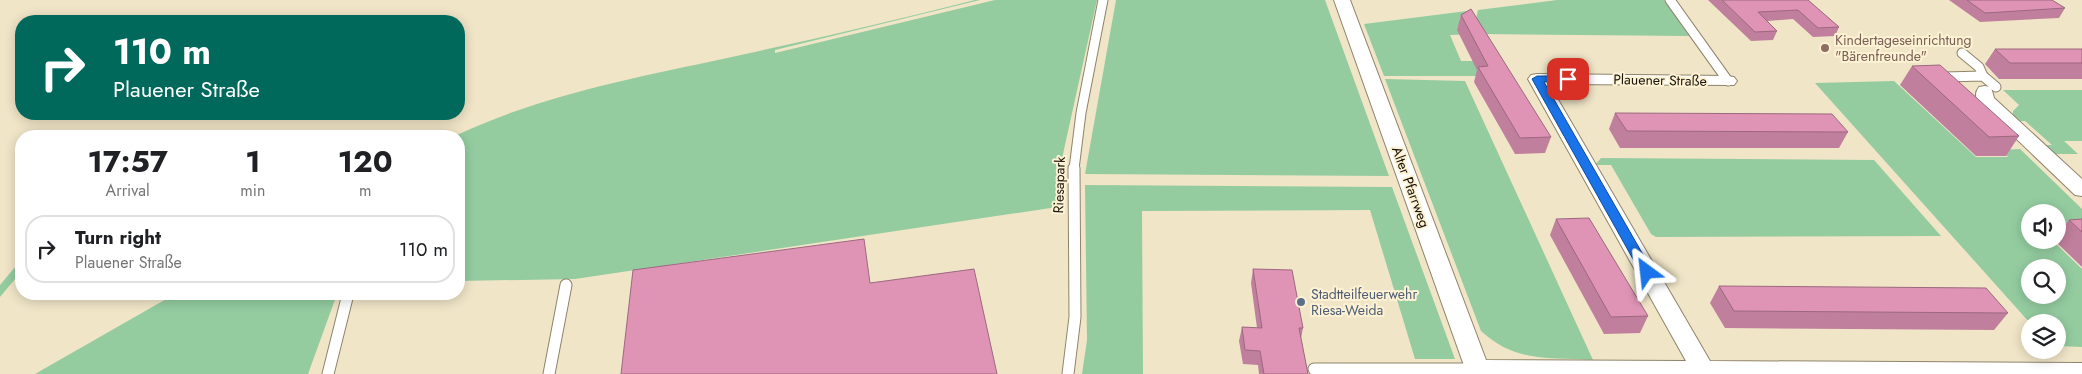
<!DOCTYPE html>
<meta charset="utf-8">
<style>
:root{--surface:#fff;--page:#f2f2f2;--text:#202124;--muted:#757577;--line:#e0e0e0}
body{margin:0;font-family:Jost,sans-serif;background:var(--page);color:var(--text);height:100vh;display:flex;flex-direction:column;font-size:19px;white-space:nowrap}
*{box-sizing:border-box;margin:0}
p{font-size:16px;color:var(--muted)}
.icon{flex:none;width:28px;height:28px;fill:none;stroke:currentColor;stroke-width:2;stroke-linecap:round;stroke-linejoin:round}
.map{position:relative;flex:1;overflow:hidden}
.sheet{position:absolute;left:15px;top:130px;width:450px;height:170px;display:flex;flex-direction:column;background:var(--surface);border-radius:20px;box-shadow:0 2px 12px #0003}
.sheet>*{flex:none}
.hud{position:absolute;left:15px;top:15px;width:450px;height:105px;border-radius:20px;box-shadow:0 2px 12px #0003;background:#00695c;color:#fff;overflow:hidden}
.controls{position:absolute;left:2021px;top:204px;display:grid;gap:10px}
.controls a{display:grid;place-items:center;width:45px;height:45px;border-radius:50%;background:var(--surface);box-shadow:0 2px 12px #0003;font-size:25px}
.pin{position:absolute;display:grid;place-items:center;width:42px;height:42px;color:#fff;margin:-21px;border-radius:10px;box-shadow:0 2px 8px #0006}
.me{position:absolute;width:55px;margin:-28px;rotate:330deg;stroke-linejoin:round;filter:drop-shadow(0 0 4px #0008)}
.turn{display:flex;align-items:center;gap:18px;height:105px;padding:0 15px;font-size:22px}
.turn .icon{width:65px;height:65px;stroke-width:2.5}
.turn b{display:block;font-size:35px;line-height:42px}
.eta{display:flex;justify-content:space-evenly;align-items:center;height:85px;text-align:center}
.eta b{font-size:30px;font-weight:700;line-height:35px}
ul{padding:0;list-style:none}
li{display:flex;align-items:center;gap:15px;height:68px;margin:0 10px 8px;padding:0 5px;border:2px solid var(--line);border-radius:20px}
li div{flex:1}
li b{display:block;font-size:19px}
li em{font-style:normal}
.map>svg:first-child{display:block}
</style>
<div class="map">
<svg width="2082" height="374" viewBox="0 0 2082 374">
<rect width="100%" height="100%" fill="#f0e5c7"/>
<!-- green -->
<g fill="#94cca0" fill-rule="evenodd">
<path d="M975,0H980L775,50V53L995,0H1097L1063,154L1064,206L575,279L459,281V136H455C541,95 635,78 727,58C810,40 893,21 975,0Z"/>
<polygon points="1116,0 1325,0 1389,176 1085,174"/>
<polygon points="1557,0 1664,0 1689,36 1483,34 1476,19 1478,10"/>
<polygon points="1467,11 1479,34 1450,35 1461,61 1479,61 1486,76 1384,76 1364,24"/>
<path d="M1385,79L1465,81L1593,360C1548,357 1516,363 1481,331Z"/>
<path d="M1894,81L1976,157H2008L2001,150L2020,149L2082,209V237H2058V212H2030V240H2052L2082,269V347L2058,346V322L2030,323L1815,83ZM2030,268H2058V295H2030Z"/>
<polygon points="2003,90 2082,90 2082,141 2064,141 2078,154 2054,154 2039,145 2052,145 2025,121 2012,121 2013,111 2019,105"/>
<polygon points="1601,158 1874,160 1941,236 1656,237 1651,234 1611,165 1595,165"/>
<polygon points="1085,185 1392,187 1455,359 1415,359 1370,210 1142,211 1143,374 1082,374 1087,340"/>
<polygon points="21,260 21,272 0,297 0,285"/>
<polygon points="175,294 337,294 308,374 35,374"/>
</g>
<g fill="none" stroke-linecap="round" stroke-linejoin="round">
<!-- service-far1 casing -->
<g stroke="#8f846a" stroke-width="11">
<g id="service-far1">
<polyline points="1670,0 1728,81"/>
<polyline points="1962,53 1979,67 1983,76"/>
<polyline points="1945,77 1983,76 1996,87"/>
<polyline points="1074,169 1081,113 1103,0"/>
</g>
</g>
<!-- service casing -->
<g stroke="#8f846a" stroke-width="13">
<g id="service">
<polyline points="1314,369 1477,369"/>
<polyline points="328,374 348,294"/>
<polyline points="549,374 566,285"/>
<polyline points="1068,374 1075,317 1074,168"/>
</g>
</g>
<!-- minor casing -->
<g stroke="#8f846a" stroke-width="2">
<g id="minor">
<polygon points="1334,0 1350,0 1486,360 1686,361 1528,79 1531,75 1537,74 1728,76 1734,77 1737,81 1734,85 1549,84 1710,361 2082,363 2082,374 1467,374"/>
<path d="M1985,86L1991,87L1994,98L2082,179V196L2075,195L1979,103C1975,98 1975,92 1979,87Z"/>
</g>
</g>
<!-- service-far1 -->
<use href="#service-far1" stroke="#fff" stroke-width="9"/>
<!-- service -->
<use href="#service" stroke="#fff" stroke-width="11"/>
<!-- minor -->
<use href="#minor" fill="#fff" fill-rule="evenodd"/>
</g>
<!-- wall -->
<g fill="#c07f9c">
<polygon points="1708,0 1808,0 1839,27 1835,36 1813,37 1793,19 1767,21 1777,31 1773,40 1751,41"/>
<polygon points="1949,0 2052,0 2065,8 2059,18 1980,22"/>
<polygon points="1461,15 1551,137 1545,153 1515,154 1474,82 1477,70 1457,30"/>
<polygon points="1995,49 2082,49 2082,79 1999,79 1985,64"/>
<polygon points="1912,66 2019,136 2006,156 1976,156 1900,85"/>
<polygon points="1615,113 1848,132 1839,148 1620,148 1609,129"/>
<polygon points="1556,219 1648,316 1640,333 1604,334 1550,235"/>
<polygon points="2082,219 2082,267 2054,240 2058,240 2058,234 2069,220"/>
<polygon points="1253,269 1303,328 1301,338 1308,374 1259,374 1258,365 1243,364 1239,341 1242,327 1257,328 1251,283"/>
<polygon points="1719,286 2008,313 1994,330 1725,328 1710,303"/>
</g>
<!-- building -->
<g fill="#df94b5" stroke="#9c687f">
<polygon points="1722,0 1808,0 1839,27 1818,28 1798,10 1758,12 1777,31 1755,32"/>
<polygon points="1967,0 2052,0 2065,8 1985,13"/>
<polygon points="1471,9 1551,137 1520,138 1478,67 1488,66 1461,15"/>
<polygon points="1995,49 2082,49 2082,63 2010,63"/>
<polygon points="1940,65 2019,136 1989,137 1912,66"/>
<polygon points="1615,113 1832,114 1848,132 1627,131"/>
<polygon points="1589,218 1648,316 1611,317 1556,219"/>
<polygon points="2082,219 2082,232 2069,220"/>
<polygon points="864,239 870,283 974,269 997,374 621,374 633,270"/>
<polygon points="1253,269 1292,270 1303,328 1299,328 1308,374 1264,374 1260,351 1245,350 1242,327 1262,328"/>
<polygon points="1719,286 1986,288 2008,313 1734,311"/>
</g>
<!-- route -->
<polygon fill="#1a73e8" stroke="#114b97" points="1568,76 1571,77 1571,81 1544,82 1653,272 1651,275 1642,275 1532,79 1537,76"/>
<!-- markers -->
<circle fill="#8d6e63" stroke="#fef2d4" stroke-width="2" cx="1825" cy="48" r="5"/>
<circle fill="#5c6f8a" stroke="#fef2d4" stroke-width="2" cx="1301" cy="302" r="5"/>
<g text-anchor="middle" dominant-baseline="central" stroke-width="4" stroke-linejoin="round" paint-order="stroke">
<!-- education labels -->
<g font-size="14" fill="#785e54" stroke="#fef2d4" text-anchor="start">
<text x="1835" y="40">Kindertageseinrichtung<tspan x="1835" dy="16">"Bärenfreunde"</tspan></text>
</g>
<!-- street labels -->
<g font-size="14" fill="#18140a" stroke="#fef2d4">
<text transform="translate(1660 80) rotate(1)">Plauener Straße</text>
<text transform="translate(1059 185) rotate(-88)">Riesapark</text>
<text transform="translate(1411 187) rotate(70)">Alter Pfarrweg</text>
</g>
<!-- service labels -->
<g font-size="14" fill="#4e5e75" stroke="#fef2d4" text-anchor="start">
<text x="1311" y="294">Stadtteilfeuerwehr<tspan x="1311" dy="16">Riesa-Weida</tspan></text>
</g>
</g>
</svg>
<div class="controls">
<a><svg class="icon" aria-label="sound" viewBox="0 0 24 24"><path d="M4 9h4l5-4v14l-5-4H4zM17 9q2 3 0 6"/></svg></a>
<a><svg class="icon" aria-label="search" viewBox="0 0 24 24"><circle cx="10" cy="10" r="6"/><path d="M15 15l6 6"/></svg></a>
<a><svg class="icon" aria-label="layers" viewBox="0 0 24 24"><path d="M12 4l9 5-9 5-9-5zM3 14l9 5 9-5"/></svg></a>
</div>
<div class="pin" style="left:1568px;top:79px;background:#d93025"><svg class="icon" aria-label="arrive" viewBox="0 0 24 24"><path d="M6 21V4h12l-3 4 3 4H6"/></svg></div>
<svg class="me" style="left:1647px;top:272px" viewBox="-20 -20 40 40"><path d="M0-17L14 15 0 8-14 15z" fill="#1a73e8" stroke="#fff" stroke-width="4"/></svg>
<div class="hud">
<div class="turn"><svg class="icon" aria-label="right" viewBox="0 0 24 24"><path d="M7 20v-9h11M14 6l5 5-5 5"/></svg><div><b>110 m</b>Plauener Straße</div></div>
</div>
<section class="sheet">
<div class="eta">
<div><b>17:57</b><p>Arrival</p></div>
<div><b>1</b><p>min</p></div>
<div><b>120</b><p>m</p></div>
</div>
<ul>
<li><svg class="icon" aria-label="right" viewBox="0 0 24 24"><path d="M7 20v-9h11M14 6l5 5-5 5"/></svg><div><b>Turn right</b><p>Plauener Straße</p></div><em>110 m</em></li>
</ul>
</section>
</div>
